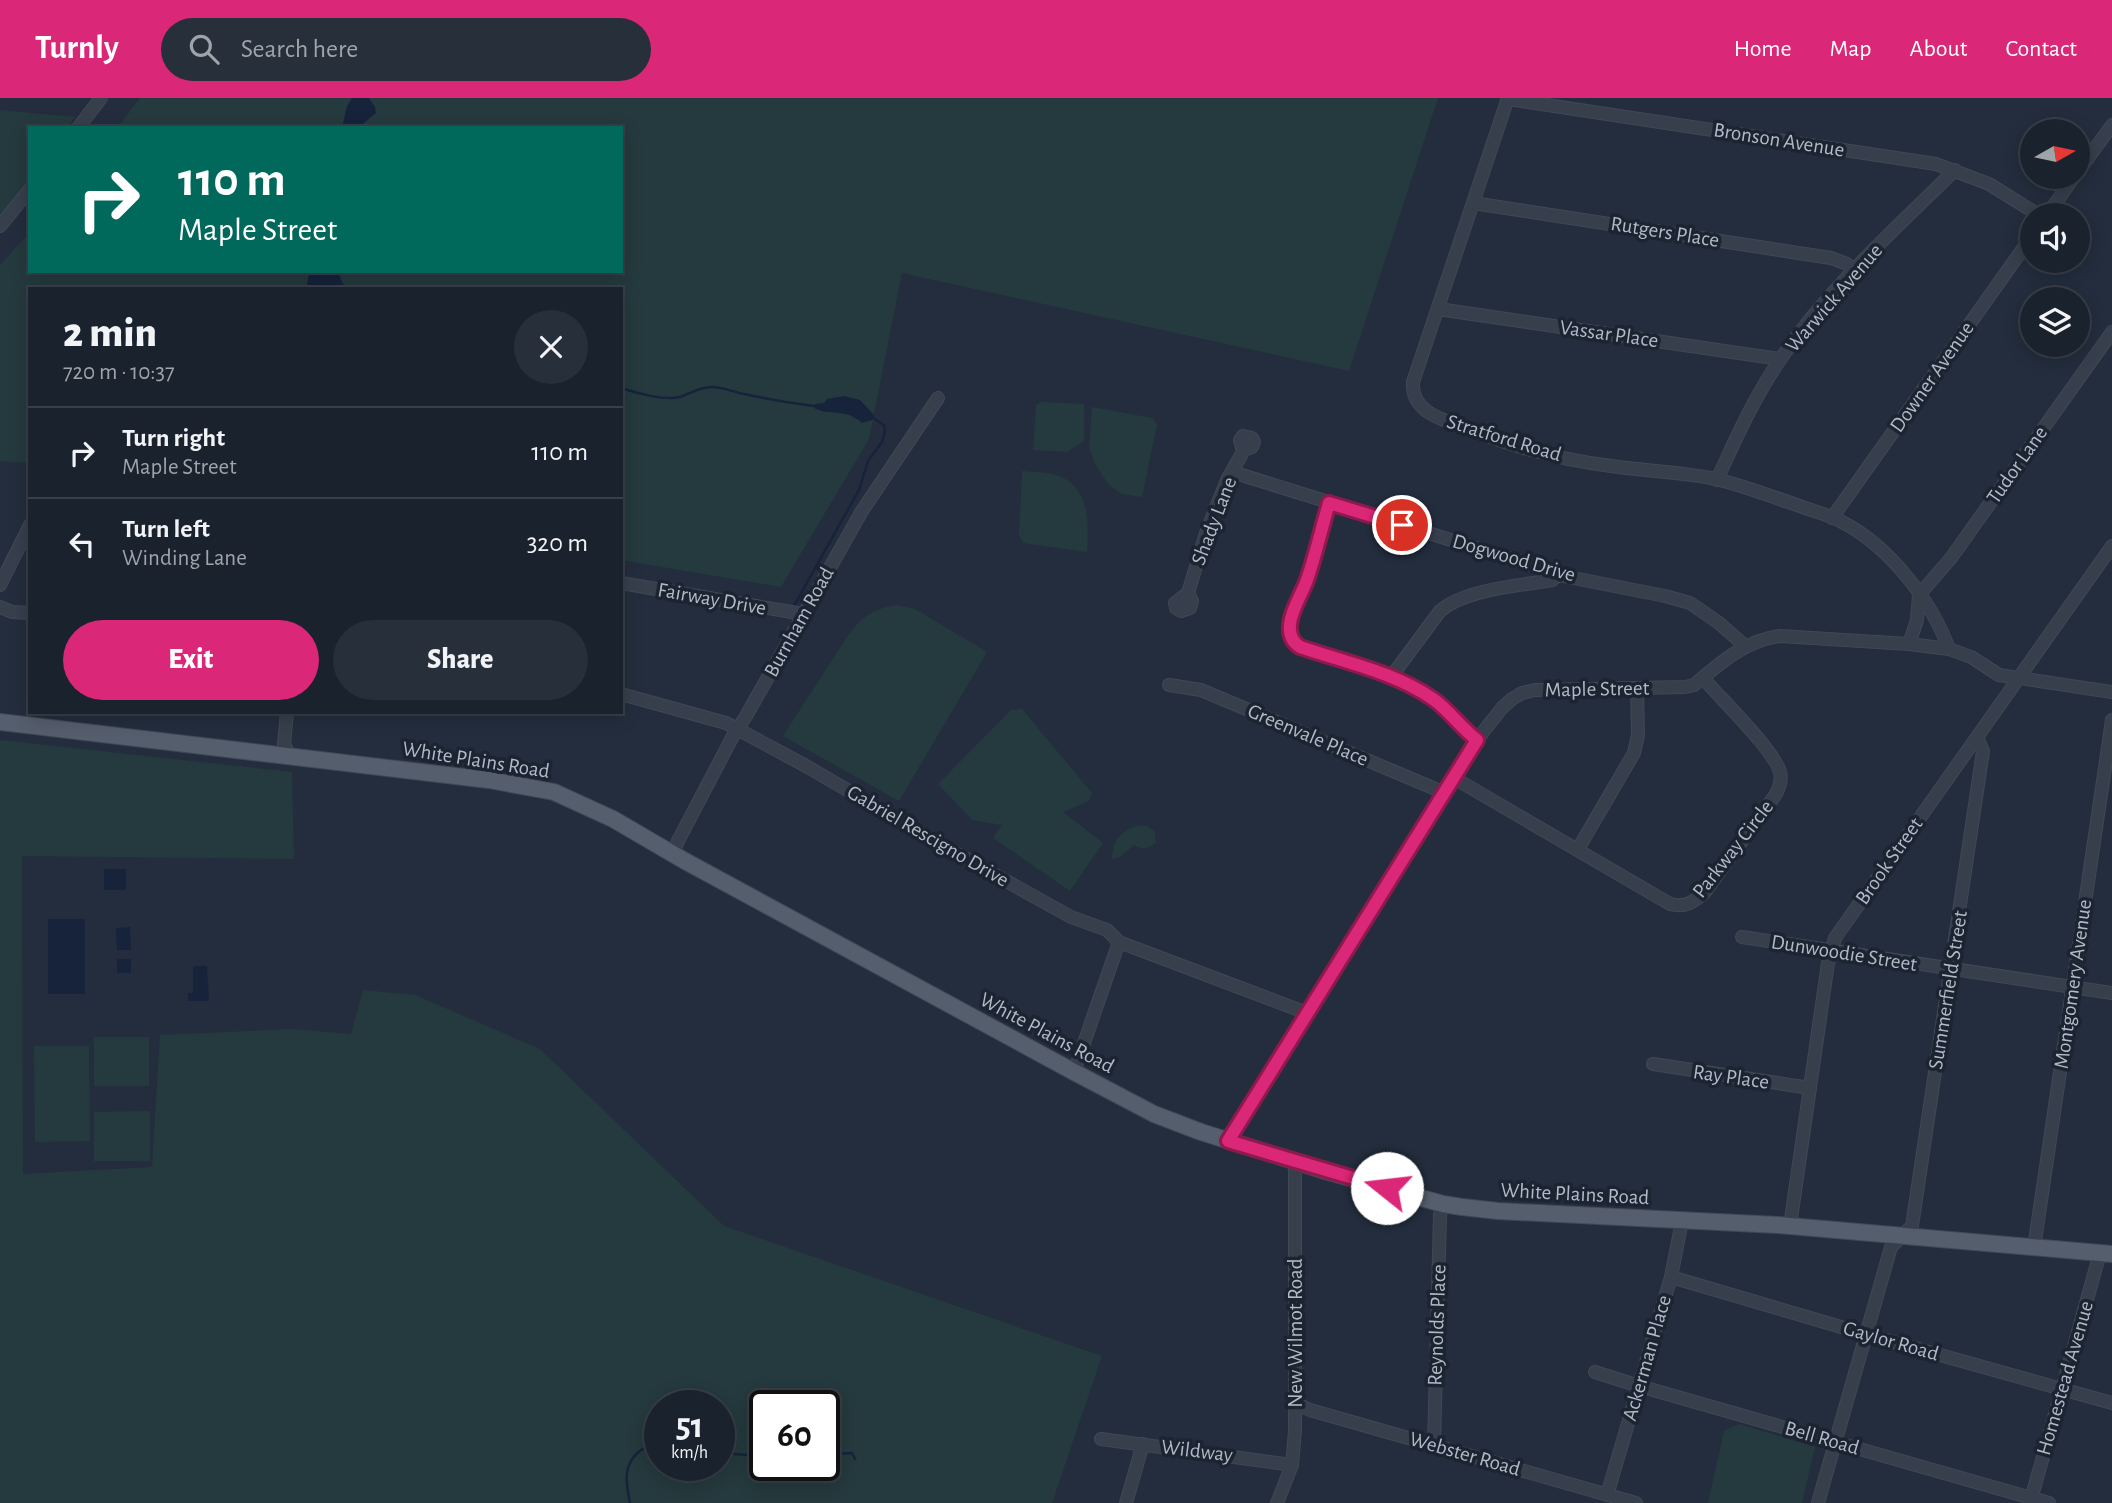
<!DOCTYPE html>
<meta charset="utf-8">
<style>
:root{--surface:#1a222e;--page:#272f3a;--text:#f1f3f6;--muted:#9fa4aa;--line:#383f4a;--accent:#db2777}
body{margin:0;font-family:"Alegreya Sans",sans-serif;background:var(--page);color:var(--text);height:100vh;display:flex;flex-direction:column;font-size:26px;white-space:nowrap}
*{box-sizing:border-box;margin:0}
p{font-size:23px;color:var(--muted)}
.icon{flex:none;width:38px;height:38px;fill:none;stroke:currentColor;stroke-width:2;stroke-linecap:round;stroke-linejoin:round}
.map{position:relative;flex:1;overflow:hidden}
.sheet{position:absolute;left:28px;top:189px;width:595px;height:427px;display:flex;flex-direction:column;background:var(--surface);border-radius:0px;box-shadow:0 4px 18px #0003,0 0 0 2px var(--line)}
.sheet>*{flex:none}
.banner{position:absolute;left:28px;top:28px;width:595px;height:147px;border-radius:0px;box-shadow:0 4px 18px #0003,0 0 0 2px var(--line);background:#00695c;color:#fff;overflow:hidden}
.needle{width:46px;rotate:81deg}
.controls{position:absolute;left:2020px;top:21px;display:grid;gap:14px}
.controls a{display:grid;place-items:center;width:70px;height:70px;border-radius:50%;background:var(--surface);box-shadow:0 4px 18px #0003,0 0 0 2px var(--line);font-size:35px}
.speed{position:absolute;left:644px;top:1292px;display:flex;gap:14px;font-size:35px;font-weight:700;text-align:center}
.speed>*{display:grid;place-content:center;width:91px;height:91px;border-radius:50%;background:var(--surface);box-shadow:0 4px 18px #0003,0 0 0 2px var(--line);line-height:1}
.speed small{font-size:18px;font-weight:400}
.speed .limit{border:4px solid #111;border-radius:10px;background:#fff;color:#111}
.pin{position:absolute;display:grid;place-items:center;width:60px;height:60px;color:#fff;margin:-30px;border:4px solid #fff;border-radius:50%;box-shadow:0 2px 7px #0007}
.me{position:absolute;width:77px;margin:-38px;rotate:286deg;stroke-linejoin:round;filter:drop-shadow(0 0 5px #0008)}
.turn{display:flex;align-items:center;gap:24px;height:147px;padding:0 35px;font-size:32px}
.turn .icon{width:91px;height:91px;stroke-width:2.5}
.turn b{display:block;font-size:49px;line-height:60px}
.round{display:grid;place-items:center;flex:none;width:74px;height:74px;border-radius:37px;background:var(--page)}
.overview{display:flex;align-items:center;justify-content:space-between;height:119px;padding:0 35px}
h1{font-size:42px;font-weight:800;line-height:52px}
.button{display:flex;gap:14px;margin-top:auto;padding:14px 35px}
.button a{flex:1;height:80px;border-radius:42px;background:var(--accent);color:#fff;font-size:28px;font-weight:800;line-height:80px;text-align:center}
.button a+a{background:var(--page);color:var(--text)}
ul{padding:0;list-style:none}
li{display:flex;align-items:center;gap:21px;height:91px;padding:0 35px;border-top:2px solid var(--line)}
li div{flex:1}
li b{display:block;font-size:26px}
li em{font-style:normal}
header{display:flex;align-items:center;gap:42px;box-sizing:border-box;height:98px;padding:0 35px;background:var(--accent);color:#fff}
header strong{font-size:33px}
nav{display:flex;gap:38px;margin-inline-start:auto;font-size:24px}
.search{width:490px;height:63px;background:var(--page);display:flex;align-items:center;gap:18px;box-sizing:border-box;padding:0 24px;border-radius:38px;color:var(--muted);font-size:26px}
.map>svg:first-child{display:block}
</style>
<header>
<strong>Turnly</strong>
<div class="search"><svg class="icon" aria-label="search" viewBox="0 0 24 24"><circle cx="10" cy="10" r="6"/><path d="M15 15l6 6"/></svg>Search here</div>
<nav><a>Home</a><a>Map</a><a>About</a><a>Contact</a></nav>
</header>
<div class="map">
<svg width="2112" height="1405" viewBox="0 0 2112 1405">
<rect width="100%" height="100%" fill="#232d3d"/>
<!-- green -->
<g fill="#253a3e" fill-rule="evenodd">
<polygon points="140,0 1438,0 1349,273 902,175 869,341 781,489 621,462 621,191 30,191 30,365 0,363 0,167 30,134 30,173 621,173 621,30 117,30"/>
<polygon points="0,12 75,19 67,30 30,30 30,79 0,118"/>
<polygon points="1042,304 1084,306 1084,343 1067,354 1033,352 1036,307"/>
<polygon points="1092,309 1152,320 1157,327 1142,399 1121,396 1108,386 1095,366 1089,350"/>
<path d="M1022,373C1033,374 1046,374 1056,377C1090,388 1089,425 1087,454L1023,445L1019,436Z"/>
<path d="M897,507L915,511L987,554L899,703L783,638L849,536C864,517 873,511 897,507Z"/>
<polygon points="1022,611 1092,695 1089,703 1063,714 1103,745 1070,793 993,740 1002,727 972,722 938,686 1011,612"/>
<path d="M0,642L292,674L294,761L22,758L23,1076L152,1069L160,937L293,931L351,936L363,892L415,897L540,951L724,1128L1102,1258L1052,1405H0ZM660,1307H719V1367H660ZM765,1307H824V1367H765Z"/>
<path d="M1136,728H1147L1155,734L1156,745C1147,751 1143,753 1134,747L1120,759L1112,761C1113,743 1119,734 1136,728Z"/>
<rect x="94" y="939" width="55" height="49"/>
<polygon points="34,948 89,948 90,1043 35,1044"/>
<polygon points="150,1013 150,1063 94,1063 94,1014"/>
<polygon points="1739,1326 1815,1349 1802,1405 1708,1405 1724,1333"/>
</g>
<!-- water -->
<g fill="#16233b">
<polygon points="352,0 369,0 375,9 376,15 358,30 342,30 347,8"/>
<polygon points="316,173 338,173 342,184 347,191 306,191 309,176"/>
<path d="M844,298L860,302L874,317L872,322L862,325C857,321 852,317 845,316C834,313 825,316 814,310L815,306L824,305L827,301Z"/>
<rect x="104" y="771" width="22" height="21"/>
<rect x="48" y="821" width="37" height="75"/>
<polygon points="130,829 131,852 117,852 116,830"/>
<rect x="117" y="861" width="14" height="14"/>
<polygon points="193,868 207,868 209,903 188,903 188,895 193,895"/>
</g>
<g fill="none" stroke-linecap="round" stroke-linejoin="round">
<!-- stream -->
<g stroke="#16233b" stroke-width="2.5">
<path d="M621,290C636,295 665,303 680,299C691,295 700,289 712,289C723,289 733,294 744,296C767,301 791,305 814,308"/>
<polyline points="795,506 859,392 868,363 882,344 885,333 884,327 873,320"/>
<polyline points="719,1355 765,1358"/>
<polyline points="824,1360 836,1356 852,1355 855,1361"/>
<path d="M630,1405C628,1396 626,1385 627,1375C629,1359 644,1345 660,1347"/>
</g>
<!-- minor casing -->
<g stroke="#404856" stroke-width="14">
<g id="minor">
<path d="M1508,0L1413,284C1411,315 1444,322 1468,331C1514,349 1561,362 1611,368C1646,373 1682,374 1716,381C1744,388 1770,398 1797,407C1812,413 1828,416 1842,424C1889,448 1931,502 1949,551"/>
<polyline points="1508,1 1936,66 1989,86 2039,117"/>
<polyline points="78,30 101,0"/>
<polyline points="2077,75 2112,27"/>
<polyline points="1473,105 1831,160 1847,166 1853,173"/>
<polyline points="2047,117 2074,79"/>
<polyline points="0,128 30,91"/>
<polyline points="1438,211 1780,261"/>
<polyline points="1232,374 1525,465 1558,477 1665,498 1690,505 1719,525 1745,548"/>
<path d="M1717,382C1736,340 1755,297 1782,259C1830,189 1894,132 1955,72"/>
<path d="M1329,405C1321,431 1316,459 1306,484C1301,498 1292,511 1290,526C1289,536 1291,544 1300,549C1344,564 1394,574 1433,601C1450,613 1461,630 1477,642"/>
<polyline points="1832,420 2032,138"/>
<polyline points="621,485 803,516"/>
<polyline points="0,487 30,427"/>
<polyline points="1188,495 1192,503 1190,510 1181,513 1176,510 1175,505 1188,495 1207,432 1227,382 1244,352 1252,349 1254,344 1252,340 1243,338 1240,342 1242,350 1244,352"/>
<polyline points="1919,497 1951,460 2112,234"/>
<polyline points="0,509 12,514 30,515"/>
<polyline points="1909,546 1917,522 1919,497"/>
<path d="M1391,579L1440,513C1465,491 1519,488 1552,482L1558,477"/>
<polyline points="1169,587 1201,592 1445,695"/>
<polyline points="621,596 726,625 806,668 938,745 1071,819 1107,832 1119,844 1307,915"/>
<polyline points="287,614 284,646 290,659"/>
<path d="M1454,680L1670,806C1685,810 1694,804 1705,794L1776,696C1780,688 1782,682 1780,674C1774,652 1720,600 1703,580"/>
<polyline points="1578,751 1634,655 1638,637 1637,591"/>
<polyline points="673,756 678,743 733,638 746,618 862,413 938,300"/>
<polyline points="1742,839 2112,895"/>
<polyline points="1653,966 1810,990"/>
<polyline points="1074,974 1119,844"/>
<path d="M1228,1043L1483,634L1502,610L1512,601L1522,595L1535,592L1685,589L1694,587C1720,565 1746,542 1780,538L1909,546L1949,551L1971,559L1999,577L2112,594"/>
<polyline points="1790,1128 1828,865 1835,840 2112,448"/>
<polyline points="2034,1150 2112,622"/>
<polyline points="1671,1179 1865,1236 2112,1305"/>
<polyline points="1595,1274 1639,1288 2049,1405"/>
<polyline points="1295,1305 1310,1312 1636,1405"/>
<polyline points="1101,1341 1292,1367"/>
<polyline points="1434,1347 1440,1117 1443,1106"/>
<polyline points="1607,1397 1671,1179 1682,1123"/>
<polyline points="1126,1405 1143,1346"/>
<polyline points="1277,1405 1292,1367 1295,1333 1295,1062"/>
<polyline points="1818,1405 1891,1149 1912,1128 1983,653 1977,640"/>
<polyline points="2030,1405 2100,1155"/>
</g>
</g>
<!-- major casing -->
<g stroke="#404856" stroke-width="18">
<polyline id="major" points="0,624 489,682 554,694 613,721 685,763 1074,974 1154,1016 1201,1034 1322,1072 1443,1106 1462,1109 1498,1113 1778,1127 2112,1156"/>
</g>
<!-- minor -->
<use href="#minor" stroke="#373f4d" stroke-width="12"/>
<!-- major -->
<use href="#major" stroke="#555e6d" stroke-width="16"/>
</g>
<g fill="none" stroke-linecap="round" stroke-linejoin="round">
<!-- route casing -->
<g stroke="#8e194d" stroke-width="18">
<path id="route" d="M1387,1090L1228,1043L1477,642C1461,630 1450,613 1433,601C1394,574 1344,564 1300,549C1292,544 1289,536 1290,526C1292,509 1303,495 1308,479C1316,455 1322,429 1329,405L1402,427"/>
</g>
<!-- route -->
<use href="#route" stroke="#db2777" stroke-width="12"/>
</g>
<g text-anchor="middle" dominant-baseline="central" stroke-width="7" stroke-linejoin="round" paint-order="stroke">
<!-- street labels -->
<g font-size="21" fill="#b2bac8" stroke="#1c2432">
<text transform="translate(1779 42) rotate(9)">Bronson Avenue</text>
<text transform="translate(1665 134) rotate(9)">Rutgers Place</text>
<text transform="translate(1834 200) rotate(-49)">Warwick Avenue</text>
<text transform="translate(1609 236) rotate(8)">Vassar Place</text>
<text transform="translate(1932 279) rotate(-55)">Downer Avenue</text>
<text transform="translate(1504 340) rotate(17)">Stratford Road</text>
<text transform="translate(2017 367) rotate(-55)">Tudor Lane</text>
<text transform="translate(1214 423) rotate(-69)">Shady Lane</text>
<text transform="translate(1514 460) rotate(16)">Dogwood Drive</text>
<text transform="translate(712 501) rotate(10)">Fairway Drive</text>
<text transform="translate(799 524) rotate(-61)">Burnham Road</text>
<text transform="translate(1597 591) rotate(-1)">Maple Street</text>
<text transform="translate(1308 637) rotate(23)">Greenvale Place</text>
<text transform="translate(476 662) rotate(9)">White Plains Road</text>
<text transform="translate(928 738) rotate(30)">Gabriel Rescigno Drive</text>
<text transform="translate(1733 751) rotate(-52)">Parkway Circle</text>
<text transform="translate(1889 763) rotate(-55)">Brook Street</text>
<text transform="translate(1844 855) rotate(9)">Dunwoodie Street</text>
<text transform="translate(2073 886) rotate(-82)">Montgomery Avenue</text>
<text transform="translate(1948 892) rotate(-81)">Summerfield Street</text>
<text transform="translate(1047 935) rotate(28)">White Plains Road</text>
<text transform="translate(1731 979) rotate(8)">Ray Place</text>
<text transform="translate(1575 1096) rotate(3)">White Plains Road</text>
<text transform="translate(1437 1227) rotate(-88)">Reynolds Place</text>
<text transform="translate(1295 1235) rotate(-90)">New Wilmot Road</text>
<text transform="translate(1891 1243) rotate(16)">Gaylor Road</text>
<text transform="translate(1647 1260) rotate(-74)">Ackerman Place</text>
<text transform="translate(2065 1280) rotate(-74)">Homestead Avenue</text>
<text transform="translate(1822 1340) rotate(16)">Bell Road</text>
<text transform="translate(1197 1353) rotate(7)">Wildway</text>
<text transform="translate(1465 1356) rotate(16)">Webster Road</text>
</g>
</g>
</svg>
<div class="controls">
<a><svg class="needle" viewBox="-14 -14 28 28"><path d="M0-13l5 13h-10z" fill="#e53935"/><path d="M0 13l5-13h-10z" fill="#9fa4aa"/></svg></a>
<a><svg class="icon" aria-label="sound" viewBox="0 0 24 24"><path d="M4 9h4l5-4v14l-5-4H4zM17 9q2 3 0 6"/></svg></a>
<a><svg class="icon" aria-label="layers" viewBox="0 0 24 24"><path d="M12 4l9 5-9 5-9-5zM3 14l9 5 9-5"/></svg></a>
</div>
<div class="speed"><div>51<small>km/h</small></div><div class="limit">60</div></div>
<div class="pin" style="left:1402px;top:427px;background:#d93025"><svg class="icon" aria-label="arrive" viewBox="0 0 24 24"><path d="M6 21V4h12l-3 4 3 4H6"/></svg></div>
<svg class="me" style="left:1387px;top:1090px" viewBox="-20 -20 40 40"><circle r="19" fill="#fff"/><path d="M0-13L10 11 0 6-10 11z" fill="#db2777"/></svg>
<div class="banner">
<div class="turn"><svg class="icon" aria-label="right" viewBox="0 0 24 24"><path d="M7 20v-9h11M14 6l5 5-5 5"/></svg><div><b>110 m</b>Maple Street</div></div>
</div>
<section class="sheet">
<div class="overview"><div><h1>2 min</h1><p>720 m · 10:37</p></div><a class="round"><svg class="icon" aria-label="close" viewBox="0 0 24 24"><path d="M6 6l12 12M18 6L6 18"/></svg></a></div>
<ul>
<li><svg class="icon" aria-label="right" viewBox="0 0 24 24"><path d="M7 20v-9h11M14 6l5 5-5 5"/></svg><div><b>Turn right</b><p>Maple Street</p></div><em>110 m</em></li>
<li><svg class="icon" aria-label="left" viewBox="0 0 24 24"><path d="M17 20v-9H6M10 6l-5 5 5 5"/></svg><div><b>Turn left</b><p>Winding Lane</p></div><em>320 m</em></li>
</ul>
<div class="button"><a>Exit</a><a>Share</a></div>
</section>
</div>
